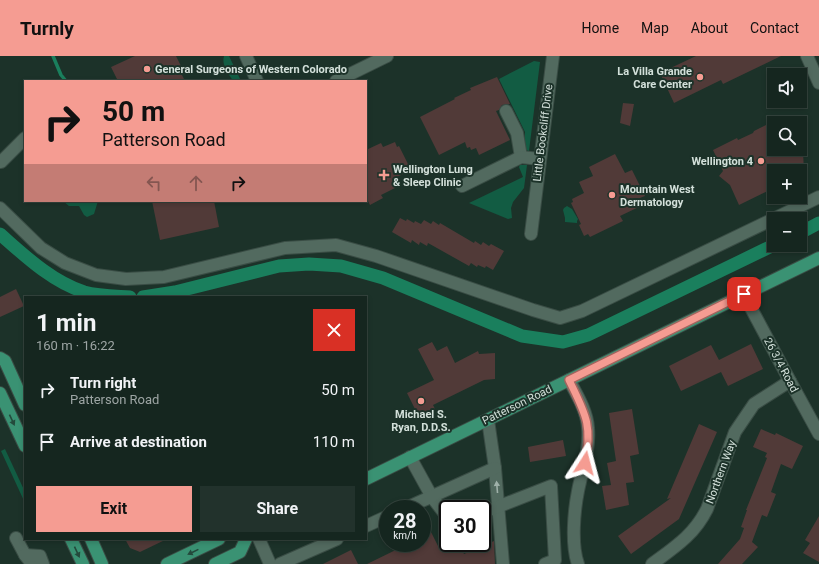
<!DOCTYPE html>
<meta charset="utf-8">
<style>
:root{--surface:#15261f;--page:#22322c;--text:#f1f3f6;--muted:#9da5a4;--line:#34433d;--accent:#f59c92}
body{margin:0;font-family:Roboto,sans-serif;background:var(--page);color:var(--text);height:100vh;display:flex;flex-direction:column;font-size:15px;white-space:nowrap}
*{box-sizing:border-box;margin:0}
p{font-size:13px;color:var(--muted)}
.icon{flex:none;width:22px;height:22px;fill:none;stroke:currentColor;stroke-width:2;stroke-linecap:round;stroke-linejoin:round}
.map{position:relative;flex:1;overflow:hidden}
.panel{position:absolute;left:24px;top:240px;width:343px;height:244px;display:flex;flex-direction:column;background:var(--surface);border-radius:0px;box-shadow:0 2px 6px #0003,0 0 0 1px var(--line)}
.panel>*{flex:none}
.guide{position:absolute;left:24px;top:24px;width:343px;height:122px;border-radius:0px;box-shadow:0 2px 6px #0003,0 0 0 1px var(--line);background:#f59c92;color:#111;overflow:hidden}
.fabs{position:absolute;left:767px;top:12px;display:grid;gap:8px}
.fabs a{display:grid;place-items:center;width:40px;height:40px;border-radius:0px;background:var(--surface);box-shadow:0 2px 6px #0003,0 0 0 1px var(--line);font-size:20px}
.speed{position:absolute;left:379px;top:444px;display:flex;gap:8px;font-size:20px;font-weight:700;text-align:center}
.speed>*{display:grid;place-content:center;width:52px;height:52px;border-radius:50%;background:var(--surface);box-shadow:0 2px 6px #0003,0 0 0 1px var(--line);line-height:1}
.speed small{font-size:10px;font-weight:400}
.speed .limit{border:2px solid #111;border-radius:6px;background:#fff;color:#111}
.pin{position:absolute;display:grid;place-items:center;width:34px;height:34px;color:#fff;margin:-17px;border-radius:8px;box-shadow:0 2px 6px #0006}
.me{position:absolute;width:44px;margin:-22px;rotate:9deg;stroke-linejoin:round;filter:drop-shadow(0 0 3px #0008)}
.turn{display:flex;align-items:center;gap:14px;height:84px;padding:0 12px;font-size:18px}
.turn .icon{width:52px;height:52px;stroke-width:2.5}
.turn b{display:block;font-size:28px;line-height:34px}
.lanes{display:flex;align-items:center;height:38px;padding:0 12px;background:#0003;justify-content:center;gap:20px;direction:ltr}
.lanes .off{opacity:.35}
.round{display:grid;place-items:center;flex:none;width:42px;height:42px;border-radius:0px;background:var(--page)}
.summary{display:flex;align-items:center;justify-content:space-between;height:68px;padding:0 12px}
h1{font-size:24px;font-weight:700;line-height:30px}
.button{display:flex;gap:8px;margin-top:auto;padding:8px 12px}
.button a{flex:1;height:46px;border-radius:0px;background:var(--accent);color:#111;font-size:16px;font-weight:700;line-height:46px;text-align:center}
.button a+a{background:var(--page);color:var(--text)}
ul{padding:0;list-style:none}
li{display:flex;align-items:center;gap:12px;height:52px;padding:0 12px}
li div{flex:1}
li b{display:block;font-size:15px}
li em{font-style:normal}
header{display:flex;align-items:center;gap:24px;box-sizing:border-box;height:56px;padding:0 20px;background:var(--accent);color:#111}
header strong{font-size:19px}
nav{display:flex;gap:22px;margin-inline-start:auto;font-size:14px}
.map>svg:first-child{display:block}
</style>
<header>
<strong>Turnly</strong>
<nav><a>Home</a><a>Map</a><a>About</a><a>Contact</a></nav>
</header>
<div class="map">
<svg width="819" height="508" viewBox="0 0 819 508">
<rect width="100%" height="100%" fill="#1c3229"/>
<!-- green -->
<g fill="#125c43">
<path d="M224,0H229L241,25H233C229,18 221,9 224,0Z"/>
<polygon points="534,5 540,6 529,95 526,94 524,91 525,76 499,23"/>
<polygon points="520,109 527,109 524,132 513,146 511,152 512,162 508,163 469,147 523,121 519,111"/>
<polygon points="63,145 98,145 94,158 87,161 84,159 79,150 69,150"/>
<polygon points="567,150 572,153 578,163 577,165 577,167 565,166 565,162 563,154 564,152"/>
<polygon points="5,393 25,436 25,447 1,395"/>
</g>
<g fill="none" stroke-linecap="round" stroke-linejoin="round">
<!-- stream -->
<polyline stroke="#1a7f5d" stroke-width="3.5" points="53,0 61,19 66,25"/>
<!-- canal -->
<g stroke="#1a7f5d" stroke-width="13">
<polyline points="800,177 819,167"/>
<path d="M0,178C25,200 51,225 84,236C99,240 115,240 130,241"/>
<polyline points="143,241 175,236 279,210 309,208 341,210 383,222 522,280 563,286 588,279 774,189"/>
</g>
</g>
<!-- building -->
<g fill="#513a38">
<polygon points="135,0 176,0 183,14 180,15 185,25 118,25 111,11"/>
<polygon points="696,0 781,0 723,28 721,24 674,47 660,17"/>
<polygon points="497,21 510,48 502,49 499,54 496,55 510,84 479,99 476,92 471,94 470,91 467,92 465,86 439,99 420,61 455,43 454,42 471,34 470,32"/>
<polygon points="623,47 634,48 630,70 620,67"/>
<polygon points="774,65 774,93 797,93 799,96 803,96 804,115 774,115 774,132 739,149 730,129 719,120 723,115 713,94 737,82 738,84 753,77 754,75"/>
<polygon points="395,86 397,91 399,90 411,114 393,123 397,131 381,139 383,142 370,149 366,141 366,94 381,87 383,91"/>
<polygon points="615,98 625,117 632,114 645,140 640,142 643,149 620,160 623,165 590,181 588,178 584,180 579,169 581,168 571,147 573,146 572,143 584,137 579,126 593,120 589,111"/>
<polygon points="152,145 214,145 219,171 160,184"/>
<polygon points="400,162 406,165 407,163 414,167 415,165 421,168 424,164 431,168 433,165 439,169 440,167 474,187 475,185 481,189 483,186 489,190 491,188 504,195 493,214 486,210 485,212 478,209 477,211 471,207 469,210 428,187 427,190 420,186 419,189 412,184 411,187 392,176"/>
<polygon points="16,233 24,250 0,261 0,241"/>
<polygon points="432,286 437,295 447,290 455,307 478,295 479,298 495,297 495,323 484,324 433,349 435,353 419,361 407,337 434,324 418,293"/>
<polygon points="751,288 763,313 728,330 721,316 681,335 669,310 711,289 719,304"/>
<polygon points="632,353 639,398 630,400 634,426 626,427 629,449 606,454 602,430 611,429 607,407 616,405 609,357"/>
<polygon points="699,368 717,376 679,463 631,498 618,480 671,442 667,443"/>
<polygon points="761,373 775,379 776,377 803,390 792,413 781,408 771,436 776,438 767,461 762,459 752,486 758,491 742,508 718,508 740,483 744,472 741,471 747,454 746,454 767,402 765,401 767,397 753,391"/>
<polygon points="563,384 566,400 530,406 528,391"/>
<polygon points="819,460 819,506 803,497 810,487 805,484"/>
<polygon points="431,476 439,492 447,483 448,487 451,487 454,490 460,490 464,498 494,485 495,508 367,508 410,487 422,487 422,481"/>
<polygon points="125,483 167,483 140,496 130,492"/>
<polygon points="351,494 358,508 323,508"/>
</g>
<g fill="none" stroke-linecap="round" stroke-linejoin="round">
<!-- minor casing -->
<g stroke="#3a4d45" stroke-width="14">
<g id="minor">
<polyline points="246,0 257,25"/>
<polyline points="807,0 819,27"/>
<polyline points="336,25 387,0"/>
<polyline points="506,55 517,77 521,101"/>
<polyline points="1,106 25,82"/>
<polyline points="462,130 521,101 540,103"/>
<polyline points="0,152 41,192 65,207 96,219 126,223 164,221 285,192 336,189 376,200 533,254 560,262 582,255 819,141"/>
<polyline points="531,178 553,0"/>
<polyline points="744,239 790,325 819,378"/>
<path d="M569,324C577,339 587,355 588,372C590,394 582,414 578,435C574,455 571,489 578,508"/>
<polyline points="488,364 495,412 503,508"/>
<polyline points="410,401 432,441 448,462"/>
<polyline points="404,453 495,412"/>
<polyline points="482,457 551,430 555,504 545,508"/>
<polyline points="366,470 388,460"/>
<polyline points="16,482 25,499 32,508"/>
<polyline points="259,483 270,508"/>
<polyline points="25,499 40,500 43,508"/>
<polyline points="280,508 337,483"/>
<path d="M652,508C675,491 694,479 707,453L735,376L754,348L790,325"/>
</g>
</g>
<!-- major casing -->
<g stroke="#3a4d45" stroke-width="14">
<g id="major">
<polyline points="0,302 5,305 25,349"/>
<polyline points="0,337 25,390"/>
<polyline points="366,423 819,202"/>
<polyline points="71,483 83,508"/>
<polyline points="91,483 102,508"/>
<polyline points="167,508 219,483"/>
<polyline points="215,508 240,496 246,483"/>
</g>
</g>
<!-- minor -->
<use href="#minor" stroke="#526a5f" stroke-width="12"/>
<!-- major -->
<use href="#major" stroke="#3a9273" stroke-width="12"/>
</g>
<!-- one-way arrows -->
<defs><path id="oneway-solid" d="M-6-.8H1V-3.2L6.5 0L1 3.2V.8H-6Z"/></defs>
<g fill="#244a3c">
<use href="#oneway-solid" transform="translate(12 364) rotate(65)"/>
<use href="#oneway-solid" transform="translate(77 496) rotate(65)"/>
<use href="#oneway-solid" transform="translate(193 496) rotate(154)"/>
</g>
<use fill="#9fb1a9" href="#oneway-solid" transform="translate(497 431) rotate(-95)"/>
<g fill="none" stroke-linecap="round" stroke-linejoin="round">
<!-- route casing -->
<g stroke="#9f655f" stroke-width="10">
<path id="route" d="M585,407C593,369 585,357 569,324L744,238"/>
</g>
<!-- route -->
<use href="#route" stroke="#f59c92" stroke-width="7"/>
</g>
<!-- markers -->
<g fill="#f59c92" stroke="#1c3229" stroke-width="1.5">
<circle cx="147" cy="13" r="4"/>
<circle cx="700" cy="21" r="4"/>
<circle cx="761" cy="105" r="4"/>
<path d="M382 113h4v4h4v4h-4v4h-4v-4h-4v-4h4z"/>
<circle cx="612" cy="139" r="4"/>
<circle cx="421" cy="345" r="4"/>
</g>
<g text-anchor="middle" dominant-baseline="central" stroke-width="4" stroke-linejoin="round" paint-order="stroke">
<!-- poi labels -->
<g font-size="11" font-weight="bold" fill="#d3e0da" stroke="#1c3229" text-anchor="start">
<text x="155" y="13">General Surgeons of Western Colorado</text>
<text x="692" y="15" text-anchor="end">La Villa Grande<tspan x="692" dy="13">Care Center</tspan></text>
<text x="753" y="105" text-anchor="end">Wellington 4</text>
<text x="393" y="113">Wellington Lung<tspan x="393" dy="13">&amp; Sleep Clinic</tspan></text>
<text x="620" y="133">Mountain West<tspan x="620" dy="13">Dermatology</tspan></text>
<text x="421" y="358" text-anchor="middle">Michael S.<tspan x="421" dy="13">Ryan, D.D.S.</tspan></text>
</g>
<!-- street labels -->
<g font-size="11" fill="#d3e0da" stroke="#1c3229">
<text transform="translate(543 77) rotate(-83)">Little Bookcliff Drive</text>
<text transform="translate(781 309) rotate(62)">26 3/4 Road</text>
<text transform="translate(517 349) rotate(-26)">Patterson Road</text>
<text transform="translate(721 416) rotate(-70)">Northern Way</text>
</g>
</g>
</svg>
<div class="fabs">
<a><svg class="icon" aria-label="sound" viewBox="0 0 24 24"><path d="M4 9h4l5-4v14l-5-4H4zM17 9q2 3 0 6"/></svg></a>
<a><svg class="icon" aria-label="search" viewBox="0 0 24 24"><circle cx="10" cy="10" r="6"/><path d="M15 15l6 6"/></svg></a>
<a>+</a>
<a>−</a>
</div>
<div class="speed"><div>28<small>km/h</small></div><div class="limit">30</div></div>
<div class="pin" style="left:744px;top:238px;background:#d93025"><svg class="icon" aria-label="arrive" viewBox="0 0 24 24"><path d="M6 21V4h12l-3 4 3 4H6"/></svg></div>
<svg class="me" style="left:585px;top:407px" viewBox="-20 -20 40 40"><path d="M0-17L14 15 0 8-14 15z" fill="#f59c92" stroke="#fff" stroke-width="4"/></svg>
<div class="guide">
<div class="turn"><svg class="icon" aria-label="right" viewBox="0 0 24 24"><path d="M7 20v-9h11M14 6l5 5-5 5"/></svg><div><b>50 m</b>Patterson Road</div></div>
<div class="lanes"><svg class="icon off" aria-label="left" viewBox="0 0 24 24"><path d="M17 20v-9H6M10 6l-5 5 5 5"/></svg><svg class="icon off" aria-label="ahead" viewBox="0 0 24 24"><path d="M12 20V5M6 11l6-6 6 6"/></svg><svg class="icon" aria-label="right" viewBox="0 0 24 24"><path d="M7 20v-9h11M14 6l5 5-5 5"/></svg></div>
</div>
<section class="panel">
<div class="summary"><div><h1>1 min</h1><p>160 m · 16:22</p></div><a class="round" style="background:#d93025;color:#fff"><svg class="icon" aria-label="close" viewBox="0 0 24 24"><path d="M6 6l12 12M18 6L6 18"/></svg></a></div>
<ul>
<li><svg class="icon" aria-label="right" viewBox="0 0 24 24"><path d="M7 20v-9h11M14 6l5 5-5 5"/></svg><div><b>Turn right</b><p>Patterson Road</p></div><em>50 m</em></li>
<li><svg class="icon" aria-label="arrive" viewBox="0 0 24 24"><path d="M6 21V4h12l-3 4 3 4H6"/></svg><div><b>Arrive at destination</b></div><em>110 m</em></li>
</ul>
<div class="button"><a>Exit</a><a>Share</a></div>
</section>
</div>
